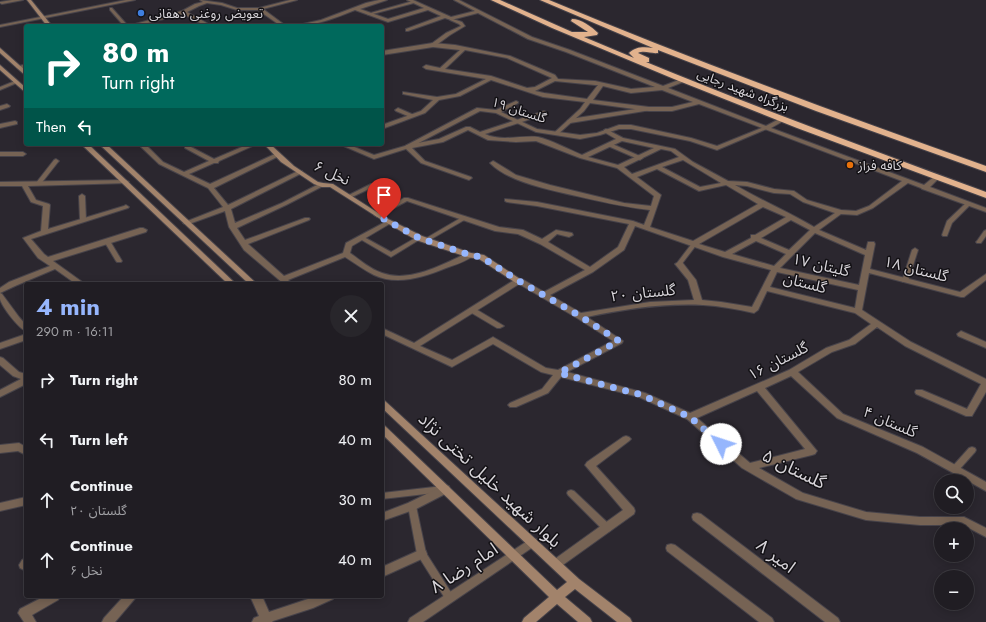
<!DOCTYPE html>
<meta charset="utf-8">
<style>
:root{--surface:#201d23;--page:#28262b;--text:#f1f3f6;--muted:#a2a2a6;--line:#3d3b41;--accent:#96b6fd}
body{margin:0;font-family:Jost,"Noto Sans Arabic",sans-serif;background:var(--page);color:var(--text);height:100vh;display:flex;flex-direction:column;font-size:15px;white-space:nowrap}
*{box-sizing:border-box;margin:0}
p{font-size:13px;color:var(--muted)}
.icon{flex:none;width:22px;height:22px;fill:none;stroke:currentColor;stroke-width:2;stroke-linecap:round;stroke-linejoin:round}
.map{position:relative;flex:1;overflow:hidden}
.panel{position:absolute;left:24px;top:282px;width:360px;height:316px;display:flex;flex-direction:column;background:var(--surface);border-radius:4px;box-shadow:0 2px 10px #0003,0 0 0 1px var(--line)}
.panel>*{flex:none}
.hud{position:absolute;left:24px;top:24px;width:360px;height:122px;border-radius:4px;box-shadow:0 2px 10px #0003,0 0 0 1px var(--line);background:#00695c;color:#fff;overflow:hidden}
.buttons{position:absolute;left:934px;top:474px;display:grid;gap:8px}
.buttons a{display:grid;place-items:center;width:40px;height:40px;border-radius:50%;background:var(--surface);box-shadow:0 2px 10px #0003,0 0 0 1px var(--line);font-size:20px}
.pin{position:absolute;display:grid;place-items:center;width:34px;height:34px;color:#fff;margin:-41px -17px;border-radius:50% 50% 50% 0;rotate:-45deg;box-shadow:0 0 4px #0007}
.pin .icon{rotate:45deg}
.me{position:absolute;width:44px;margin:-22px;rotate:311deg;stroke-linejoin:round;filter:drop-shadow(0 0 3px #0008)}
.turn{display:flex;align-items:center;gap:14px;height:84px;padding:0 12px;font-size:18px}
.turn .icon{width:52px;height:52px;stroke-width:2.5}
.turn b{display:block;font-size:28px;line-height:34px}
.then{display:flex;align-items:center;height:38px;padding:0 12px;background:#0003;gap:8px;font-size:15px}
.round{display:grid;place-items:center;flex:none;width:42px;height:42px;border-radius:21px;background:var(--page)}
.summary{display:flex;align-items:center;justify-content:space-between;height:68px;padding:0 12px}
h1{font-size:24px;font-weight:700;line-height:30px;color:var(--accent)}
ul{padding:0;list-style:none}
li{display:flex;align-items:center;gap:12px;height:60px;padding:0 12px}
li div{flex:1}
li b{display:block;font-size:15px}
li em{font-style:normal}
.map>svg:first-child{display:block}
</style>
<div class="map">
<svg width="986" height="622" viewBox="0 0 986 622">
<rect width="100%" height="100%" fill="#2b272f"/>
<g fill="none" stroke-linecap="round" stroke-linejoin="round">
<!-- lane casing -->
<g stroke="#47434a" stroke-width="2">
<g id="lane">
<polygon points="413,1 414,1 414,3 369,15 367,14"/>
<polygon points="110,8 112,8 128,26 124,26 110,10"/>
<polygon points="450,18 462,22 465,26 450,35 435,46 431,46 431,44 446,33 461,26 459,24 450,20"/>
<polygon points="15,81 19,82 0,90 0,87"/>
<polygon points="516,101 518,102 518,103 501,112 537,129 580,135 597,133 619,125 631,125 691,138 717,146 764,127 768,127 769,128 717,150 690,141 631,129 619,129 600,135 580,139 536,132 496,113 480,111 409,148 374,159 339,144 347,144 374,155 405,146 477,108 496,110"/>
<polygon points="649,107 651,108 651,110 570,123 567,121 570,119"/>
<polygon points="398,108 414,115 415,116 410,117 396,111 395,110"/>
<polygon points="610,143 642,157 643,158 640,160 638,159 608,146 608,144"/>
<polygon points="56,159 59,161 58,162 40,185 36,185 36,183 54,160"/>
<polygon points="371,184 373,185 401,203 398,205 396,204 369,187 368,186"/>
<polygon points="82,194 85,196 86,220 83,222 80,220 79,196"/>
<polygon points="968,202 971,204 952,223 947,236 943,236 942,235 947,221 966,203"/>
<polygon points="464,216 467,218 466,219 428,241 426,242 423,240"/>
<polygon points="986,230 986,236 981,243 977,243 976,242 977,241 984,231"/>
<polygon points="362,236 391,252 417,237 419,236 422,238 391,257 360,239 359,238 360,237"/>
<polygon points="107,239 110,241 122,261 121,262 117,262 116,261 104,241"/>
<polygon points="695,241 698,243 697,244 681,265 677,265 676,264 677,263 693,242"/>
<polygon points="915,248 918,250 908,281 907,282 903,282 902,281 912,250"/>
<path d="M0,293L2,294L19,317L26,325V331C19,329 2,307 0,299C0,297 0,295 0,293Z"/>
<polygon points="470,308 474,308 504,326 500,328 497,328 470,312 469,310"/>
<polygon points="972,447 975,448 976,450 975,452 958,471 955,472 952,471 951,469 952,467 969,448"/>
<polygon points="443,486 446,487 447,489 446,491 443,492 382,499 382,493"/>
<polygon points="571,490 574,491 610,525 612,528 610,531 607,532 604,531 568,495 567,493 568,491"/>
<polygon points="412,502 415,503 416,506 426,553 452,594 454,597 452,600 449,601 446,600 417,554 408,506 409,503"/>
</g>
</g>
<!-- street casing -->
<g stroke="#47434a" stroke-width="2">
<g id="street">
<polygon points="12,0 23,0 2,4 0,3 0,2"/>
<polygon points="126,0 135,0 0,27 0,25"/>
<polygon points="200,0 222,3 237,8 259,8 290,0 297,0 263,9 286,26 281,26 258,10 237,10 221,5 207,3 199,6 187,12 212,26 206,26 183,14 136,26 128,26 182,11 195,4 203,2"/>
<path d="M379,0H387L360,9L388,19L424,8L407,0H413L451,17L475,11L454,0H459L532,37L570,50L663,86L679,80H683V82L668,88L766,126L781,118H785V120L771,128L924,185L935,176H939V178L930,187L986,208V212L925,190L922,189L921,188L908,183L873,208L857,215L841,214L819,230L866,250L868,242H874L875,244L870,269L960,292L986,274V280L964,297H961L869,273L862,310L911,342L986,379V392L972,416H966L916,394L915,392L916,390H922L967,409L981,384L905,346L877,327L855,344L832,352L798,372L843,414L923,447L986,482V491L917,453L837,418L791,376L765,388L817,451L815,454L812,455L759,468L803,493L866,512L920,517H964L986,528V537L963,525H920L866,520L796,499L742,468L687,419L639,397L561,377L548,393L516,407H510L508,405L510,403L542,389L553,375L541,372L493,344L452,367L382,334V328L414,343L516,279H522L544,292L585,270L540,244L518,234L495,231L407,201L379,216L377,217L374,215L404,198H408L499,227L523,230L542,239L556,230L572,233L573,235L569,237L557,234L548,242L590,267L618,247L629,224L537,206L507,202L505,201V199L537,202L633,221L644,225L650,210C623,207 598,201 572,195C546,189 509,182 490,163L493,161L495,162L516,175L550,185L624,203L651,206L654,196L617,168L580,158L536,141L516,142L488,140L468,130L443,142L412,148L425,161L471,177L472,178L469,180L421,163L404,147L407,145L439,139L466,127H470L480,132L544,111L546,112V114L485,134C501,142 522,135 538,137C549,139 570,150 582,155L616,139L604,132V130L606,129L623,138L675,149L693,162L728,181L747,182L774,189L794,191L807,200L841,210L856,211L869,206L902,181L699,104L672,111H649L590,103L584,111L557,135L555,134V132L580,109L585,102L543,97L491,80L460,96L439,100L425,113L382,129V125L421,111L433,100L403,94V92L437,97L456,94L486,79L426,69L423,67L426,65L440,68L460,50L433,47L382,55V51L433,43L455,45L510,56L555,75L558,79L595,81L631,89L655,87L566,52L528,39L478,13L451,20L445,18L408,31H406V29L441,16L428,10L388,22L355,10C335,18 316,26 294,26L321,20L366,3ZM465,50L507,58L552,78L535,87L527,88L491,76L445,69ZM555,81L595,85H598L587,99L544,93L535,91ZM603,86L631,93L662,90L693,102L672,107H649L593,100ZM622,141L654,148L618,165L588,157ZM661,149L671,151L679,157L632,174L624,167ZM683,160L721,183L700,187L662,167ZM657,169L699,191L726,185L758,204L693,241L650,227L661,195L637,177ZM735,185L747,186L774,193L790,194L803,202L835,213L814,227C788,212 761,200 735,185ZM763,207L786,217L755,235H751V238L725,252L699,244ZM791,220L810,230L789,250L761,238ZM635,226L723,257L771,270L752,307L721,302L702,300L696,280L682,262H679L675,264L688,280L694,300L650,302L581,313L550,295L593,272L624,250ZM815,233L865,255L859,285L780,268ZM756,241L786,254L774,266L732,254ZM777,272L858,290L855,308L770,287ZM519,284L577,318L613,341L558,370L546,368L493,337L452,360L420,346ZM767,291L855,313L871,324L849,340L826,348L789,370L690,413L645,393L567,372L622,343L623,341L587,317C625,309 664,303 703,305C720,306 737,309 754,313L758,310ZM757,391L805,449L750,463L697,418Z"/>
<polygon points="26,64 26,68 19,69 16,67"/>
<polygon points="7,104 10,106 9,107 0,110 0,106"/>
<polygon points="15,121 17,122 17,124 0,128 0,124"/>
<path d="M138,144H145L163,162L184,172L209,161L185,148V146H189L214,159L249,144H257L219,161L218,163H214L189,174L210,184L275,154H279V156L214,188L228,205L298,171H302V173L231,209L235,223L282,203L319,184H323V186L286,205L237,228L245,240L305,218H309L310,219L309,220L248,244L284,276L343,253L346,243L389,220L393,222L391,223L352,246L350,253C360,260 370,269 382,273C409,283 442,265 467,253H470L474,255C467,261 455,265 446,268C424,277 397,286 374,275C364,270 355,263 345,257L288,280L293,284H284L244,250L229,227L225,211L189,224H185L183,223L185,222L223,207L208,188L159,164Z"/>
<polygon points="0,152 23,152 26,154 23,156 0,156"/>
<polygon points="126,180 129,182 128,183 28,186 36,200 49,204 50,205 48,229 124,206 126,205 129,207 128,208 31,239 44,254 48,257 140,228 143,228 147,230 146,232 53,261 85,284 76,284 55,269 15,286 0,293 0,288 9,282 50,266 38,258 23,238 41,231 43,206 31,202 22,186 0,186 0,182"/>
<polygon points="371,184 373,185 373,187 352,197 348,197 347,196"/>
<polygon points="961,331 986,342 986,348 958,336 957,334"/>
<polygon points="26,334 26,340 0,349 0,343"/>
<polygon points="0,357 3,358 19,372 26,374 26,384 0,397 0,390 21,379 13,376 0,365"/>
<polygon points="626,436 629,437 631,439 629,441 596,466 634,508 635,511 634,514 560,567 556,569 552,567 551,564 552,561 623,510 585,465 587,462 623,437"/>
<polygon points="19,443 26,447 26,455 18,451 0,453 0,445"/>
<polygon points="445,485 449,486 450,489 449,492 416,509 382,521 382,513 408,503"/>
<polygon points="26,497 26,505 0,511 0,503"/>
<polygon points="697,513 701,514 838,618 840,622 825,622 693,520 692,517 693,514"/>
<polygon points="532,538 536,539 537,542 536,545 423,622 408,622 410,618"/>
<polygon points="671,544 675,545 772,618 774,622 759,622 667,551 666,548 667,545"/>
<polygon points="422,549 426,551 427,554 426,557 382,577 382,567"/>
<polygon points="26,558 26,571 20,568 19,565 22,560"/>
<polygon points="45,596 60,597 58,600 32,615 36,622 24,622 18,613 20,609"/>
<polygon points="124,596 137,596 115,622 102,622 104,618"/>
<polygon points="250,596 262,596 269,612 317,596 335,596 333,599 313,608 273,621 272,622 252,622 254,618 259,616"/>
</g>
</g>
<!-- secondary casing -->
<g stroke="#47434a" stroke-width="2">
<g id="secondary">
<polygon points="27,0 31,0 52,26 47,26"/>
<polygon points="0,48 26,71 26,76 0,53"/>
<polygon points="0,65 26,88 26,93 0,70"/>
<polygon points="81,144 88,144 236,284 228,284"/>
<polygon points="99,144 106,144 257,284 249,284"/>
<polygon points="264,144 270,144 294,166 318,182 323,183 333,184 386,218 422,236 471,253 484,255 523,281 522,283 516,283 479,259 467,257 416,240 382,220 330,187 322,187 314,184 281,162"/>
<polygon points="382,400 385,401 579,579 630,618 632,622 617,622 575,589 565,597 590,618 592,622 578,622 557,604 536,622 522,622 524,618 549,597 382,434 382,425 385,426 557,590 567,582 382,408"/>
</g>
</g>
<!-- highway casing -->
<g stroke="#47434a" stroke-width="2">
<path id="highway" d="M491,0H500L572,32H588L571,21L572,19C581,19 592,27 598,33L597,35L584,37L634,58L629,53C636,46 645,47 653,48L540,0H549C693,60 839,114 986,166V172L816,111L658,50V53C651,54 645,50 638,53L649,58V62H646C758,108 872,150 986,192V198L797,128L674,79L552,28Z"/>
</g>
<!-- lane -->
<use href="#lane" fill="#766354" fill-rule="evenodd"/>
<!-- street -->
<use href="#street" fill="#766354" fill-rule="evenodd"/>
<!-- secondary -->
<use href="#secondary" fill="#a2836b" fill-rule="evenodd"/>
<!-- highway -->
<use href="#highway" fill="#e2b28d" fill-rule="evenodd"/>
</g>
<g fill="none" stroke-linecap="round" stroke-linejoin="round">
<!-- route -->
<polyline stroke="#96b6fd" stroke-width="7" stroke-dasharray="0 12.6" points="384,219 419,238 470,255 481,257 519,281 580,316 619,341 559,373 642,395 690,417 721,444"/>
</g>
<!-- markers -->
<circle fill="#3f7fe0" stroke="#131115" stroke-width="1.5" cx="141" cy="13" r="4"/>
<circle fill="#e8710a" stroke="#131115" stroke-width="1.5" cx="850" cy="165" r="4"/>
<g text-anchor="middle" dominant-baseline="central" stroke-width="3" stroke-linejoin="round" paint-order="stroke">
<!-- far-poi labels -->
<g font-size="13" fill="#d7d4d9" stroke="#131115" text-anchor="start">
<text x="149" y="13">تعویض روغنی دهقانی</text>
<text x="858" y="165">کافه فراز</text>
</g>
<!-- far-street labels -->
<g font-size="13" fill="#d7d4d9" stroke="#131115">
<text transform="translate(743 90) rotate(21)">بزرگراه شهید رجایی</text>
<text transform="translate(519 110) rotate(18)">گلستان ۱۹</text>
</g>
<!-- street labels -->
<g font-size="15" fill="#d7d4d9" stroke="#131115">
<text transform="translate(332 173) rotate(25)">نخل ۶</text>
<text transform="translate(821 265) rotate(13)">گلیتان ۱۷</text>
<text transform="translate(916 269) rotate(14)">گلستان ۱۸</text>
<text transform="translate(805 283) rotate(14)">گلستان</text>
<text transform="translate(643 293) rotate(-6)">گلستان ۲۰</text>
<text transform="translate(778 361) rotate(-27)">گلستان ۱۶</text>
<text transform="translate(890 422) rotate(23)">گلستان ۴</text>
</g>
<!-- near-street labels -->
<g font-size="18" fill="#d7d4d9" stroke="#131115">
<text transform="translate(794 469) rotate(26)">گلستان ۵</text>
<text transform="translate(490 480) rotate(43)">بلوار شهید خلیل تختی نژاد</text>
<text transform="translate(776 556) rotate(37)">امیر ۸</text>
<text transform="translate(464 568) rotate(-33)">امام رضا ۸</text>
</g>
</g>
</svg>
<div class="buttons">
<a><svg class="icon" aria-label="search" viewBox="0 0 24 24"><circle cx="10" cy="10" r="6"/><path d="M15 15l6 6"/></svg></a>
<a>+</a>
<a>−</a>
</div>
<div class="pin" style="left:384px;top:219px;background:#d93025"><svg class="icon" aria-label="arrive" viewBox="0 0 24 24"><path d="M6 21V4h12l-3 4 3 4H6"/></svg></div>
<svg class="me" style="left:721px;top:444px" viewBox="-20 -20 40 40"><circle r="19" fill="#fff"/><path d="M0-13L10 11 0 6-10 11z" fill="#96b6fd"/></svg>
<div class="hud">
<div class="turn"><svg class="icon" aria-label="right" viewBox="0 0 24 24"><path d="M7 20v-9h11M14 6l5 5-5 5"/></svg><div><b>80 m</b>Turn right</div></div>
<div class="then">Then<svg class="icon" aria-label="left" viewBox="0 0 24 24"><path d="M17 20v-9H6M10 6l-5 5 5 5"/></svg></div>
</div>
<section class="panel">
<div class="summary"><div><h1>4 min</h1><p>290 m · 16:11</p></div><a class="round"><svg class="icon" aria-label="close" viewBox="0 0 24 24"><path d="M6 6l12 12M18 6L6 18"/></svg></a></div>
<ul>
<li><svg class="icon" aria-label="right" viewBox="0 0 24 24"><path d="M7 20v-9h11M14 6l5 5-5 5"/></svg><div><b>Turn right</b></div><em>80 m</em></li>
<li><svg class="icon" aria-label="left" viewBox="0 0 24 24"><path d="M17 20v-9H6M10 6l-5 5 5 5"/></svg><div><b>Turn left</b></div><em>40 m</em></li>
<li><svg class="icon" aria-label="ahead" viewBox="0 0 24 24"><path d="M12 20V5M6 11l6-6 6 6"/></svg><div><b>Continue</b><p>گلستان ۲۰</p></div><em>30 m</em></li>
<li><svg class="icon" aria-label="ahead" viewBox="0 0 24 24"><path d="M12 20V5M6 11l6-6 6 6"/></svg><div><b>Continue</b><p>نخل ۶</p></div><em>40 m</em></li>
</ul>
</section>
</div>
